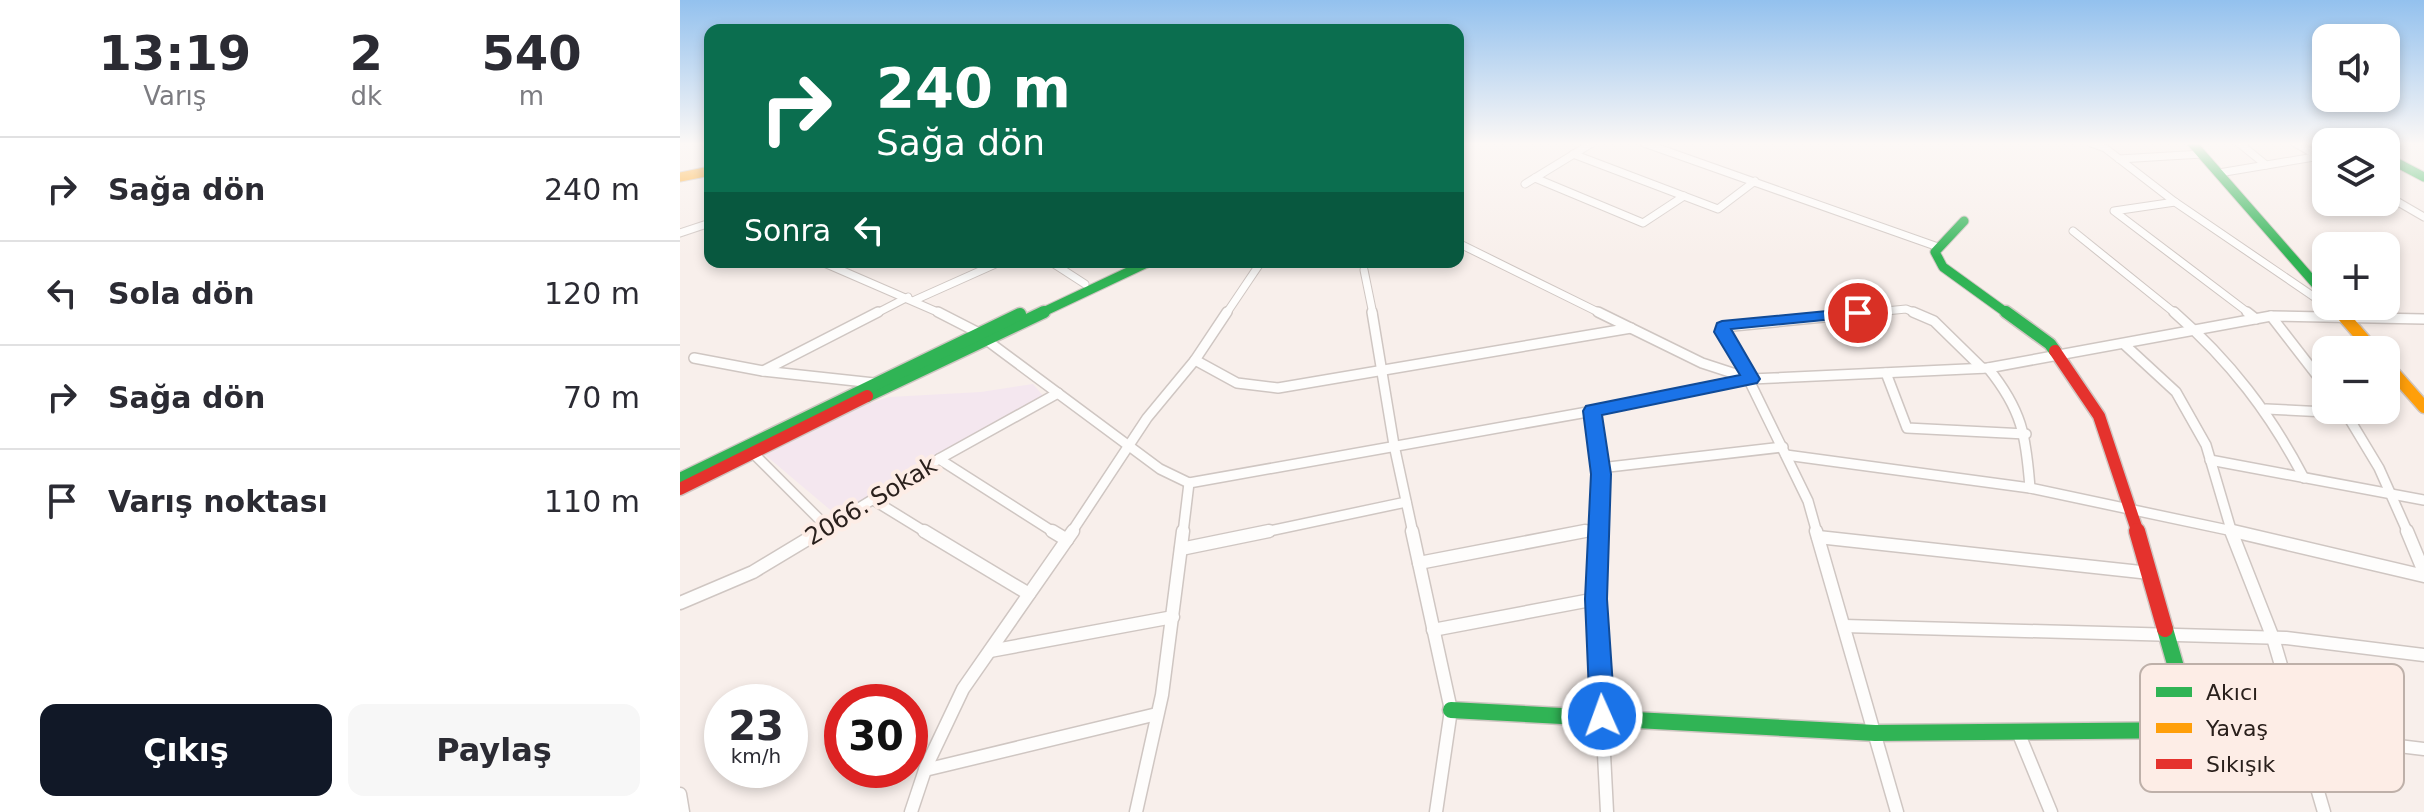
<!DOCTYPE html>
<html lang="tr">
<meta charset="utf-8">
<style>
:root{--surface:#fff;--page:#f7f7f7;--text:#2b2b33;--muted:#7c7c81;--line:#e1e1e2;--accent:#111827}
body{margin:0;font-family:"DejaVu Sans",sans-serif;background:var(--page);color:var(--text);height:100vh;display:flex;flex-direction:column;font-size:30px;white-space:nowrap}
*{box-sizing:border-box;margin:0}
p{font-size:26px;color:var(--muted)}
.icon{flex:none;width:44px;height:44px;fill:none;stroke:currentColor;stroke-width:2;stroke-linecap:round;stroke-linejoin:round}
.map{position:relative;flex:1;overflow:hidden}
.sheet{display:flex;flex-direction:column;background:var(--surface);width:680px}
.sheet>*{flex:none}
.hud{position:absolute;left:24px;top:24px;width:760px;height:244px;border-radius:16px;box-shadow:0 4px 12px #0003;background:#0b6e4f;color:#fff;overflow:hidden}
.buttons{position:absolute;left:1632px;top:24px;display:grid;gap:16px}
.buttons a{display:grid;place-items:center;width:88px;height:88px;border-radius:16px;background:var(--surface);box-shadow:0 4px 12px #0003;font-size:40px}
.speed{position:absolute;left:24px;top:684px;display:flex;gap:16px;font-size:40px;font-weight:700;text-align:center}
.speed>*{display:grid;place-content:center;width:104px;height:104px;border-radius:50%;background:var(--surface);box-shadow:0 4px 12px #0003;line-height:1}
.speed small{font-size:20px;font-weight:400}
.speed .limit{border:12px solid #d22;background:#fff;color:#111}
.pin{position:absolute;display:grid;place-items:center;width:68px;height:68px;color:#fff;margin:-34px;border:4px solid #fff;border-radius:50%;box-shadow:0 2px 8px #0007}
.me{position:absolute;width:88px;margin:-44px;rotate:358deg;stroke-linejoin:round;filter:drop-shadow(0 0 6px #0008)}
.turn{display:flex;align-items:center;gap:28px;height:168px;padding:0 40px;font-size:36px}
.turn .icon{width:104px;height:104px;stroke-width:2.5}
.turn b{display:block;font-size:56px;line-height:68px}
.then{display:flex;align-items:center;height:76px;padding:0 40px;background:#0003;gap:16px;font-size:30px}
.eta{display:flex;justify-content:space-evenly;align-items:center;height:136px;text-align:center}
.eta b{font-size:48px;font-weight:700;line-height:56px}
.cta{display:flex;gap:16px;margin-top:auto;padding:16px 40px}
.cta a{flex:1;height:92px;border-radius:16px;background:var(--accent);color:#fff;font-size:32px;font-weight:700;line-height:92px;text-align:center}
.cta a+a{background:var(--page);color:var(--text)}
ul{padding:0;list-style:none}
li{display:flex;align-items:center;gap:24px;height:104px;padding:0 40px;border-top:2px solid var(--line)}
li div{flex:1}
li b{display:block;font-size:30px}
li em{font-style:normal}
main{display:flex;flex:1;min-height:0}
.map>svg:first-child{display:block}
</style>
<main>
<section class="sheet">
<div class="eta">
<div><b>13:19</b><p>Varış</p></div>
<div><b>2</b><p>dk</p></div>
<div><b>540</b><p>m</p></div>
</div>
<ul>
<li><svg class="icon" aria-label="right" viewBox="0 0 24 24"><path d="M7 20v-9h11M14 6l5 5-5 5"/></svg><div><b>Sağa dön</b></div><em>240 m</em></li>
<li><svg class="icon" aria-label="left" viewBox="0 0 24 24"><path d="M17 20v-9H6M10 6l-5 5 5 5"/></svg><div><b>Sola dön</b></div><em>120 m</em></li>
<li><svg class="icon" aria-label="right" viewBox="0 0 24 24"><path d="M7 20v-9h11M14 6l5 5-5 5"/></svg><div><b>Sağa dön</b></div><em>70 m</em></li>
<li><svg class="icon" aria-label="arrive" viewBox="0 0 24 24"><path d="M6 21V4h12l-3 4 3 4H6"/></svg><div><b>Varış noktası</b></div><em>110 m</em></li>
</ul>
<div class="cta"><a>Çıkış</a><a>Paylaş</a></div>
</section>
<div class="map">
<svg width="1744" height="812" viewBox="0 0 1744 812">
<rect width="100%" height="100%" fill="#f8efeb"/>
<!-- education -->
<polygon fill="#f4e7ef" points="353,384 365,398 276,449 263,450 161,519 84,454 181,406 209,397 301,392"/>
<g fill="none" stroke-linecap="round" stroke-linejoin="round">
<!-- street-far2 casing -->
<g stroke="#cfc6c2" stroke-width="9">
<g id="street-far2">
<polyline points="25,143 30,147"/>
<polyline points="964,143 1258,247"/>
<polyline points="1411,143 1425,148 1495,202 1646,305"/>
<polyline points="1559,143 1586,165"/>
<polyline points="1615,143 1640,157"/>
<polyline points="893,154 1038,209 1075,181"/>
<polyline points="1439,159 1522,154"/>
<polyline points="1539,173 1646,155"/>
<polyline points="855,178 963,223 1004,196"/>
<polyline points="845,184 912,143"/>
<polyline points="1706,195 1744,217"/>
<polyline points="1495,202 1434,211 1570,314"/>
<polyline points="1393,231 1496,314"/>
<polyline points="0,233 30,223"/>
<polyline points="778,243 922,314"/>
<polyline points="142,262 262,314"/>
<polyline points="371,262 405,284"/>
<polyline points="684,270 693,314"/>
<polyline points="235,300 320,262"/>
<polyline points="195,314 228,297"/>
<polyline points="546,314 581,262"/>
<polyline points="1175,314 1226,309 1238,314"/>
</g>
</g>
<!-- street-far1 casing -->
<g stroke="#cfc6c2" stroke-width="12">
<g id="street-far1">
<polyline points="258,312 299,333"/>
<polyline points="692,312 714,445 733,533"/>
<polyline points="918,312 1022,363 1071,379 1308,368 1591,316 1744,319"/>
<polyline points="1233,312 1254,321 1302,368"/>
<path d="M1494,312C1550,361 1590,413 1624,478"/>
<polyline points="1567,312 1576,319"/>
<polyline points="1591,316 1646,387"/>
<polyline points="305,339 480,469 509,483 913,411 1068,379"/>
<polyline points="1445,345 1496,392 1526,445 1552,533"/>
<polyline points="14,358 83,371 194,383"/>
<polyline points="515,360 557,383 598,388 951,328"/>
<path d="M1308,368C1342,410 1346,435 1350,488"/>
<polyline points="83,371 198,312"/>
<polyline points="1206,373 1227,428 1346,434"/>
<polyline points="1586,409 1666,413"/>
<polyline points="1664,410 1699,468 1728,533"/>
<polyline points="913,411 921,474 919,533"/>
<polyline points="72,452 148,528"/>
<polyline points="1106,455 1350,488 1562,533"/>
<polyline points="259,459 375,533"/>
<polyline points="1530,460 1744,500"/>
<polyline points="920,468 1103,447"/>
<polyline points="195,501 247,533"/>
<polyline points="138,533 259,459 378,393"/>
<polyline points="391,533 467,418 515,360 547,312"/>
<polyline points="503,533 509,483"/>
<polyline points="580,533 726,502"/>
<polyline points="895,533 918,528"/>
<polyline points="1137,533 1128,501 1043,327 1195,312"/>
</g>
</g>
<!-- street casing -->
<g stroke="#cfc6c2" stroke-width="15">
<g id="street">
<polyline points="244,531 349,594"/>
<polyline points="372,531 387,540"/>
<polyline points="732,531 771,710 756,812"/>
<polyline points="919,531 916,599 927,812"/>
<polyline points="1136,531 1217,812"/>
<polyline points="1551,531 1593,638 1644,812"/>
<polyline points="1553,531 1744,576"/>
<polyline points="1727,531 1744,572"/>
<polyline points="1138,537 1470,573"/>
<polyline points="501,549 589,531"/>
<polyline points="739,563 905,531"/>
<polyline points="0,603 73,572 141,531"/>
<polyline points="1164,626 1606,638 1744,655"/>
<polyline points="753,630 916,599"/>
<polyline points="310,651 493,617"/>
<polyline points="1338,732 1371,812"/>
<polyline points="1619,734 1744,749"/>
<polyline points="245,770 477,714"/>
<polyline points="0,794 3,812"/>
<polyline points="231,812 246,767 283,689 393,531"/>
<polyline points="456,812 482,695 503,531"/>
</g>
</g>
<!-- fast-far2 casing -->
<g stroke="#cfc6c2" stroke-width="11">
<g id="fast-far2">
<polyline points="1512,143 1646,296"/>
<polyline points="1706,157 1744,177"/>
<polyline points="1284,221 1255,252 1263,267 1328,314"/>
<polyline points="359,314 469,262"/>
</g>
</g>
<!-- fast-far1 casing -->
<g stroke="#cfc6c2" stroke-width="15">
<g id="fast-far1">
<polyline points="1326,312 1370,344 1375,351"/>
<polyline points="187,396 364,312"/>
<polyline points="0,479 340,314"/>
</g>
</g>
<!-- fast casing -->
<g stroke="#cfc6c2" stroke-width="19">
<polyline id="fast" points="771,710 1195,733 1514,730 1485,629"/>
</g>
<!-- slow-far1 casing -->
<g stroke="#cfc6c2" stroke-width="11">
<g id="slow-far1">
<polyline points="0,177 30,171"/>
<polyline points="1655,306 1662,314"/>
</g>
</g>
<!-- slow casing -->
<g stroke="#cfc6c2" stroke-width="15">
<g id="slow">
<polyline points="1660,312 1693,350"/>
<polyline points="1706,364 1744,407"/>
</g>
</g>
<!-- jam-far1 casing -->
<g stroke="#cfc6c2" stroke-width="15">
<g id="jam-far1">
<polyline points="1375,351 1419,416 1458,533"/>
<polyline points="0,489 187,396"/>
</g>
</g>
<!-- jam casing -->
<g stroke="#cfc6c2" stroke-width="19">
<polyline id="jam" points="1457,531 1485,629"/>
</g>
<!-- street-far2 -->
<use href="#street-far2" stroke="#fefdfc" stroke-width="7"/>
<!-- street-far1 -->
<use href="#street-far1" stroke="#fefdfc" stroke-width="9"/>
<!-- street -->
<use href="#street" stroke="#fefdfc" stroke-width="12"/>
<!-- fast-far2 -->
<use href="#fast-far2" stroke="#30b455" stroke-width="9"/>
<!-- fast-far1 -->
<use href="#fast-far1" stroke="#30b455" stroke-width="12"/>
<!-- fast -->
<use href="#fast" stroke="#30b455" stroke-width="16"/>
<!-- slow-far1 -->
<use href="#slow-far1" stroke="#ff9f0a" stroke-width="9"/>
<!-- slow -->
<use href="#slow" stroke="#ff9f0a" stroke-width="12"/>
<!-- jam-far1 -->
<use href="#jam-far1" stroke="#e5322d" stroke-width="12"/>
<!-- jam -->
<use href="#jam" stroke="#e5322d" stroke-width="16"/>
</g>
<!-- sky -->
<linearGradient id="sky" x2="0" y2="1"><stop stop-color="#93c1ee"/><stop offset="0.56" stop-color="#fcf8f6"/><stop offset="1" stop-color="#fcf8f6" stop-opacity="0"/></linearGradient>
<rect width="1744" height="257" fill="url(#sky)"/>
<!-- route -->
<polygon fill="#1a73e8" stroke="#114b97" stroke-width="2" points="1178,308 1184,310 1184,316 1051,329 1080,379 1077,383 922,415 931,474 927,599 935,716 931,724 922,727 913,724 910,716 905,599 911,474 903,411 906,406 1060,375 1034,332 1037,323 1042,321"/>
<g text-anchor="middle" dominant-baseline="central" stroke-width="8" stroke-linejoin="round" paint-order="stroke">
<!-- street labels -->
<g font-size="24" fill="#2a201c" stroke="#fdede6">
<text transform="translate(191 501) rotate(-31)">2066. Sokak</text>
</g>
</g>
<!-- legend -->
<rect x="1460" y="664" width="264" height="128" rx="12" fill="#fdede6" stroke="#beb0a9" stroke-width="2"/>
<rect x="1476" y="687" width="36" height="10" fill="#30b455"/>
<rect x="1476" y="723" width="36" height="10" fill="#ff9f0a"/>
<rect x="1476" y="759" width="36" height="10" fill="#e5322d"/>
<g font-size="22" fill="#2a201c">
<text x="1526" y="700">Akıcı</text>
<text x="1526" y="736">Yavaş</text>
<text x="1526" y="772">Sıkışık</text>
</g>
</svg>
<div class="buttons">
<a><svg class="icon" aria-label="sound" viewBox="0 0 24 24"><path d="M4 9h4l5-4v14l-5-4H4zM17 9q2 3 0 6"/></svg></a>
<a><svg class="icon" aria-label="layers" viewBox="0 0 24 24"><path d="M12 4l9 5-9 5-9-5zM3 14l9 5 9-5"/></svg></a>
<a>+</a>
<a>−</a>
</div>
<div class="speed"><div>23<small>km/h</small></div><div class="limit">30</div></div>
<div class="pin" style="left:1178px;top:313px;background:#d93025"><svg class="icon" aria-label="arrive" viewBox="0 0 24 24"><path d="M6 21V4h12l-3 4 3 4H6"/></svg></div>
<svg class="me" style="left:922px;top:716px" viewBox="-20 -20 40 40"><circle r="17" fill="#1a73e8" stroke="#fff" stroke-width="3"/><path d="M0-11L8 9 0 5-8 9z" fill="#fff"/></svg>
<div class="hud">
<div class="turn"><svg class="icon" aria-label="right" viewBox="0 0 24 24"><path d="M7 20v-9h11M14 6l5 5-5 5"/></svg><div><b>240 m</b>Sağa dön</div></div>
<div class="then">Sonra<svg class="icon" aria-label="left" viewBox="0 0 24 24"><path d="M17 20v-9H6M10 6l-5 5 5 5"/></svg></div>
</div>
</div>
</main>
